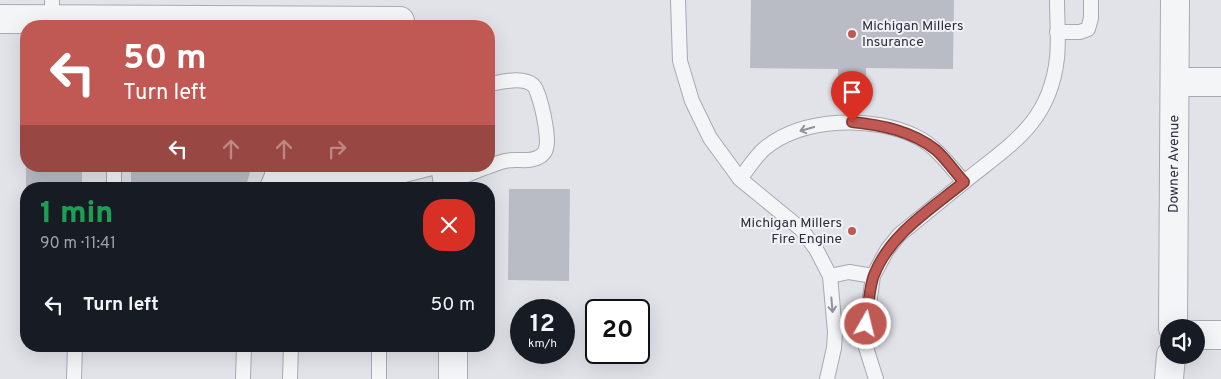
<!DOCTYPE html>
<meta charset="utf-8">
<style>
:root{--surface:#171b24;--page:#242831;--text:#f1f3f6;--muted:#9ea1a6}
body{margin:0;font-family:Overpass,sans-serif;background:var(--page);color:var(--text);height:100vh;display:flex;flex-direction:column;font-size:19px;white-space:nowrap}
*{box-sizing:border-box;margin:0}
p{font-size:16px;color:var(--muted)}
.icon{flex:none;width:28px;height:28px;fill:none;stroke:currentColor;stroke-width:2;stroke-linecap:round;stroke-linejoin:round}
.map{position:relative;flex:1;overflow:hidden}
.sheet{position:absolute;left:20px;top:182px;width:475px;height:170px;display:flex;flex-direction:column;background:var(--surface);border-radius:20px;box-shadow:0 5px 20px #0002}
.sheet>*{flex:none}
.hud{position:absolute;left:20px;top:20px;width:475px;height:152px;border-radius:20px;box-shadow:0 5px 20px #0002;background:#c05954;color:#fff;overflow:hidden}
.controls{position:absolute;left:1160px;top:319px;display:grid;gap:10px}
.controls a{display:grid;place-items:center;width:45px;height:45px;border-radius:50%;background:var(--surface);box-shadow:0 5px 20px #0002;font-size:25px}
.speed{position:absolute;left:510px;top:299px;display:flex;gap:10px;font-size:25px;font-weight:700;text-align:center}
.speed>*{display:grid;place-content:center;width:65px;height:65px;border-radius:50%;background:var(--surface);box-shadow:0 5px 20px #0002;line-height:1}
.speed small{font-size:12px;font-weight:400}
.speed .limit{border:2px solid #111;border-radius:8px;background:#fff;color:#111}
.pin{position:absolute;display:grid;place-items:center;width:42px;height:42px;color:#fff;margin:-51px -21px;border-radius:50% 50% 50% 0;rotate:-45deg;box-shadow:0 0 5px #0007}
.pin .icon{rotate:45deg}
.me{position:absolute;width:55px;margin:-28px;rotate:8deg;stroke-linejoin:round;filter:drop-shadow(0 0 4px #0008)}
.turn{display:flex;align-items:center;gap:18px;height:105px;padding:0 20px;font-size:22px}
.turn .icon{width:65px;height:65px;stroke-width:2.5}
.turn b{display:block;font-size:35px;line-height:42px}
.lanes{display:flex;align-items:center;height:48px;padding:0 20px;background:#0003;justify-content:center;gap:25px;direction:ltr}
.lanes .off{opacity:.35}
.round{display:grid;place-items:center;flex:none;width:52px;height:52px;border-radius:20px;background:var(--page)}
.head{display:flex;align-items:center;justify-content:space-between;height:85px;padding:0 20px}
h1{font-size:30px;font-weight:800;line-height:38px;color:#1e9e55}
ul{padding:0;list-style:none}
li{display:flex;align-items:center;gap:15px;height:75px;padding:0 20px}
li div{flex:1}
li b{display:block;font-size:19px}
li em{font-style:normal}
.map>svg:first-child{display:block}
</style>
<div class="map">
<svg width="1221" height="379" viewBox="0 0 1221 379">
<rect width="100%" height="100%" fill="#e2e3e9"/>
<!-- building -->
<g fill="#babcc5">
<polygon points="751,0 954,0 953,69 866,68 866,77 838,77 838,69 750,68"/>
<rect x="26" y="166" width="56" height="23"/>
<polygon points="131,166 252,166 245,189 131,189"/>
<polygon points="509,189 570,189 569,281 508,280"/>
</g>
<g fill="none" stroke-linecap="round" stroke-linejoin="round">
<!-- lane casing -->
<g stroke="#a8a9b3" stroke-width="16">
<g id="lane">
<polyline points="678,0 680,61 692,101 710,138 740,179"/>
<polyline points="52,19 52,0"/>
<polyline points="1057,32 1080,32 1088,29 1091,18 1091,0"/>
<polyline points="114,166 114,189"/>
<polyline points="272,166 272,175 393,178 440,166"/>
<path d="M964,182C1010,145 1050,123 1057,58C1059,39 1057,19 1057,0"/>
<path d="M448,183C467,175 486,166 505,161C516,158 530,163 539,157C542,156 546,151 546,148C550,139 540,91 533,85C523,76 502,82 489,84"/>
<polyline points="266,189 272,175"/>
<polyline points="830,276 849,272 873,276"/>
<polyline points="74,379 75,346"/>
<polyline points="243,379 244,346"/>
<polyline points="290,379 291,346"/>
<polyline points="379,379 379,346"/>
<path d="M827,379L834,348L835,332L830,276L816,249L801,229L740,179C747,170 755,157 764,149C802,117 874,115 917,137C937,147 950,166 964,182L899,235L887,250L873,276L864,341L876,379"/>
</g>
</g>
<!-- street casing -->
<g stroke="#a8a9b3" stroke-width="30">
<g id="street">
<polyline points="0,19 400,21"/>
<polyline points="1175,82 1221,82"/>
<polyline points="445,166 449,189"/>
<path id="s1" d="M1173,328L1175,0"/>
<polyline points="1196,335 1221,335"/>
<polyline points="453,379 453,346"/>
<polyline points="1169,379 1171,355"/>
</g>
</g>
<!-- lane -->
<use href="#lane" stroke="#f4f5f7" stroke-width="14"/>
<!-- street -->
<use href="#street" stroke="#f4f5f7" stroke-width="28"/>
</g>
<!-- one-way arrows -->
<defs><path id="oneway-shaft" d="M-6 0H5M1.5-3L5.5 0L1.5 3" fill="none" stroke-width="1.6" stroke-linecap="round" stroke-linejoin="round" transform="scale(1.25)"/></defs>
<g stroke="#90929b">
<use href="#oneway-shaft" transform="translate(807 129) rotate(164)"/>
<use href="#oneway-shaft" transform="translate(832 305) rotate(85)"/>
</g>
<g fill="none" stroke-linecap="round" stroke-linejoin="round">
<!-- route casing -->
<g stroke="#7d3a37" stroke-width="12">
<path id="route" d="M852,122C882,125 912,131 936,150C946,159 955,172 964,182C931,209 890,234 874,275C869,288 868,310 866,324"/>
</g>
<!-- route -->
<use href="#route" stroke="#c05954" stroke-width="9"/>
</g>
<!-- markers -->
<g fill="#c05954" stroke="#f1f2f6" stroke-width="2">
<circle cx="852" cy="34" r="5"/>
<circle cx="852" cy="231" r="5"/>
</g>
<g text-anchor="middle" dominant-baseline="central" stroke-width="4" stroke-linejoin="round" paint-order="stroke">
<!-- poi labels -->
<g font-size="14" fill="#2c2f3f" stroke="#f1f2f6" text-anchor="start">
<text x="862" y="26">Michigan Millers<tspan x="862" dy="16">Insurance</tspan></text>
<text x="842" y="223" text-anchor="end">Michigan Millers<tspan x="842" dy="16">Fire Engine</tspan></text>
</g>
<!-- street labels -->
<g font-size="14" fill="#2c2f3f" stroke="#f1f2f6">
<text stroke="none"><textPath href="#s1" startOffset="164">Downer Avenue</textPath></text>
</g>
</g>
</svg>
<div class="controls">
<a><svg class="icon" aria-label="sound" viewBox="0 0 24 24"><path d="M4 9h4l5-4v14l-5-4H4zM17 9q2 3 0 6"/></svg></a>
</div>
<div class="speed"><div>12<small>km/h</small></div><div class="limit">20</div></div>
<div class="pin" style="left:852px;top:122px;background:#d93025"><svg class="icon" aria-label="arrive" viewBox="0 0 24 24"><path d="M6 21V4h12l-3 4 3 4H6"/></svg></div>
<svg class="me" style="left:866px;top:324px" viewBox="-20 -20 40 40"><circle r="17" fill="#c05954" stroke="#fff" stroke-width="3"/><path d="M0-11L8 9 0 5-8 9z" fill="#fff"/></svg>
<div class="hud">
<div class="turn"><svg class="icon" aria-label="left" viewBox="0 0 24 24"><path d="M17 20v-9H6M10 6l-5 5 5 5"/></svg><div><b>50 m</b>Turn left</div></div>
<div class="lanes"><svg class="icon" aria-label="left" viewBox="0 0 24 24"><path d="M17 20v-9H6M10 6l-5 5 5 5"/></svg><svg class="icon off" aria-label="ahead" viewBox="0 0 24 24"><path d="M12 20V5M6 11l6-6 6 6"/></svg><svg class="icon off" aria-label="ahead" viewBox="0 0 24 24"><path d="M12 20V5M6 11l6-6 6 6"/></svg><svg class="icon off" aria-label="right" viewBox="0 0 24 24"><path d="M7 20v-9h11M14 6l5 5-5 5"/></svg></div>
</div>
<section class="sheet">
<div class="head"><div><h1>1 min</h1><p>90 m · 11:41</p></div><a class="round" style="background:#d93025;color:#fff"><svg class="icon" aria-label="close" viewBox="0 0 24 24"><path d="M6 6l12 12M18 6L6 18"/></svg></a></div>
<ul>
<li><svg class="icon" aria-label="left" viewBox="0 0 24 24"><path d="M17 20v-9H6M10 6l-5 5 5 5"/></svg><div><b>Turn left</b></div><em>50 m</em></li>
</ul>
</section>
</div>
